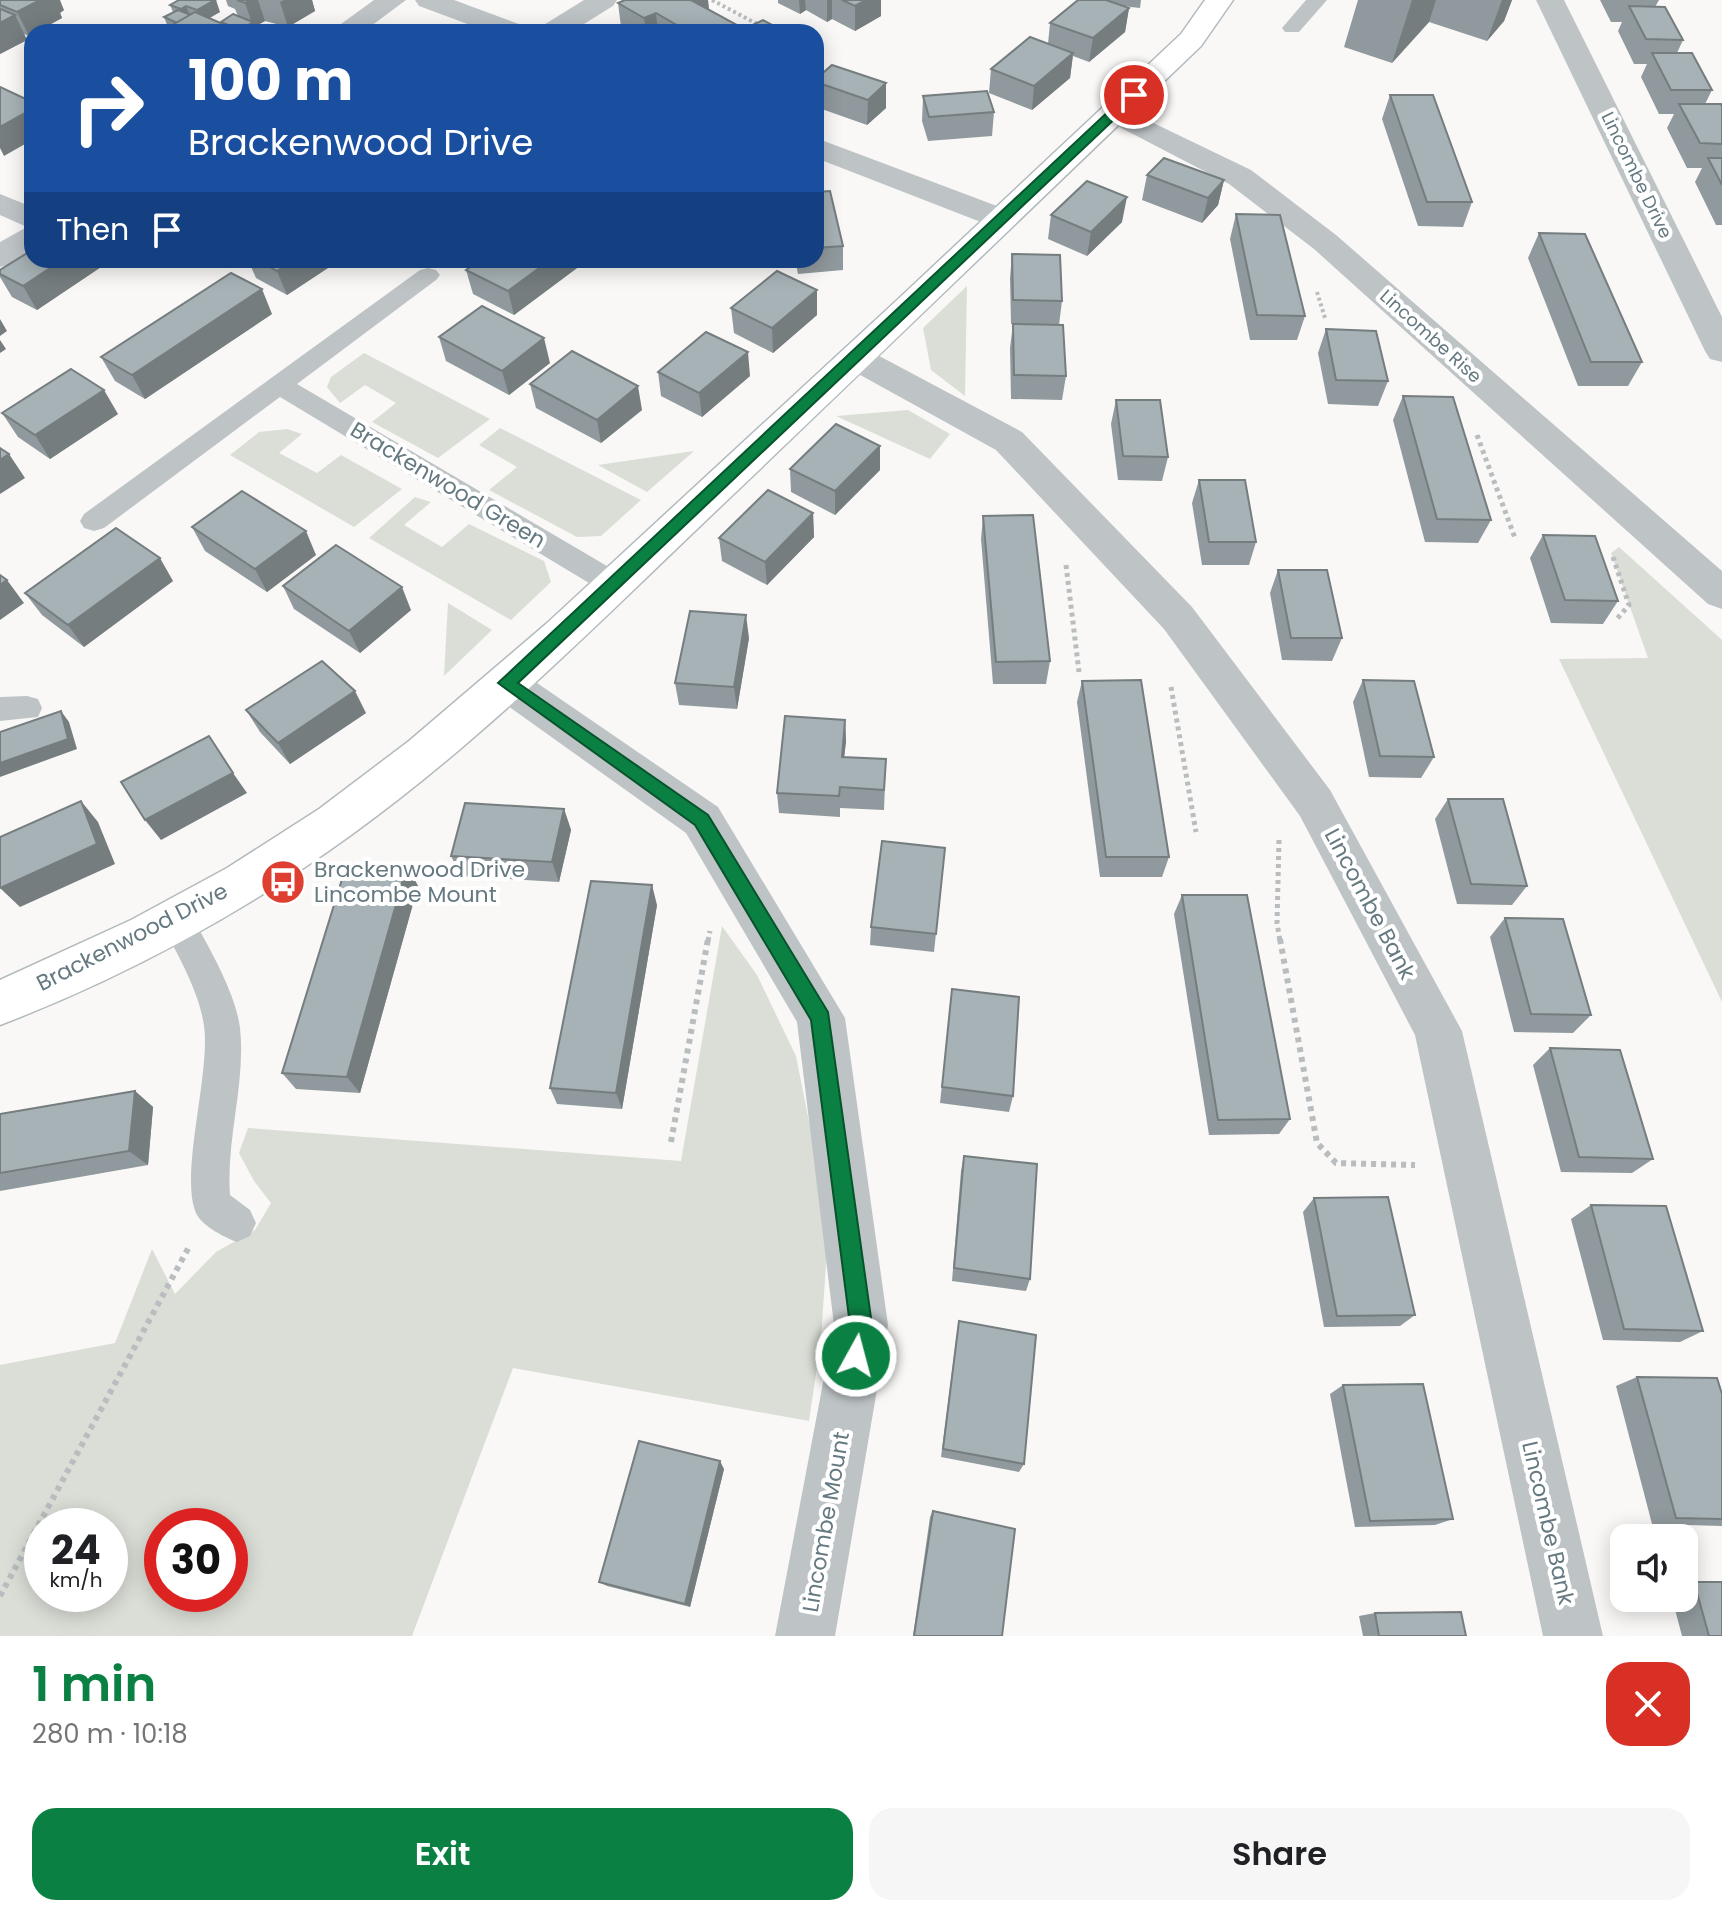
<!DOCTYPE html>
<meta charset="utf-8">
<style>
:root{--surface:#fff;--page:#f6f6f6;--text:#202124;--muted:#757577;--accent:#0b8043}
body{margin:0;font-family:Poppins,sans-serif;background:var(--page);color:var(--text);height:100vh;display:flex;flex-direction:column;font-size:30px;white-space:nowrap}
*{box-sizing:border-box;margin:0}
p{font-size:26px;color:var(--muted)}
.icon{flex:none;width:44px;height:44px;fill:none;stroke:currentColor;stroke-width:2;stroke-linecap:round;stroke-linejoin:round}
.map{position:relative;height:1636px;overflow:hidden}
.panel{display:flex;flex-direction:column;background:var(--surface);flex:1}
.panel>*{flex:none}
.top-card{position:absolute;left:24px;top:24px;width:800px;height:244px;border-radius:24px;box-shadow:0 4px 20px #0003;background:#1a4fa0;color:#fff;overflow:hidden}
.buttons{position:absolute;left:1610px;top:1524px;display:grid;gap:16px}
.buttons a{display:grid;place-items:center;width:88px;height:88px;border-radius:16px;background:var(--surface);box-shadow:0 4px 20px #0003;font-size:40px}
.speed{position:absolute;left:24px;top:1508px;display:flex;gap:16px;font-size:40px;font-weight:700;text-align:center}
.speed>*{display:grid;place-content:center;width:104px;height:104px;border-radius:50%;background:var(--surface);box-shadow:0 4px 20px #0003;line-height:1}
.speed small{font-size:20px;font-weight:400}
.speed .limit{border:12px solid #d22;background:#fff;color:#111}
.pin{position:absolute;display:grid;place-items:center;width:68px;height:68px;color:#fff;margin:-34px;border:4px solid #fff;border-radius:50%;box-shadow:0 2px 8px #0007}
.me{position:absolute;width:88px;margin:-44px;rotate:7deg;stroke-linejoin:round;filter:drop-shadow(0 0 6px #0008)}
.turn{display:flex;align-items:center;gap:28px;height:168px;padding:0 32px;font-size:36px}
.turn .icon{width:104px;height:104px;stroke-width:2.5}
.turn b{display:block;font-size:56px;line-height:68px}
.then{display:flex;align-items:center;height:76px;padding:0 32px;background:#0003;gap:16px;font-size:30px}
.round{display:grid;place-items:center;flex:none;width:84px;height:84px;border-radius:24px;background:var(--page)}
.summary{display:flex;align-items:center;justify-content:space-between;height:136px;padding:0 32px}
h1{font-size:48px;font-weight:600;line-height:60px;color:var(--accent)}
.button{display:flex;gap:16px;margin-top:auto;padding:16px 32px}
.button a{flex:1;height:92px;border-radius:24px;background:var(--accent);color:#fff;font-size:32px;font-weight:600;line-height:92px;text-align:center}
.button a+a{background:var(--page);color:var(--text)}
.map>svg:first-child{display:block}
</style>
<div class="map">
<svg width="1722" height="1636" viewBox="0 0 1722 1636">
<rect width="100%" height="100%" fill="#f9f8f6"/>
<!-- green -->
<g fill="#daded6" fill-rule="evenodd">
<polygon points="967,286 965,396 931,370 923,328"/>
<polygon points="364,353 490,419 438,458 372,422 396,403 365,385 340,403 327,387 331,377"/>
<polygon points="908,410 950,434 930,459 836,416"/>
<polygon points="500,428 641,500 601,536 577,537 489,490 517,467 479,445"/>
<polygon points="287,429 302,434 279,453 317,473 341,455 402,489 354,527 230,455 259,432"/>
<polygon points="694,451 647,492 598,465"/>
<polygon points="415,497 431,502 404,525 442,547 469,524 544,561 551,582 511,620 369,538"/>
<polygon points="1619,547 1722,640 1722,1002 1559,659 1648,658 1611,553"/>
<polygon points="448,603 492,630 444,676"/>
<path d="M722,926L757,975L796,1056L814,1147L827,1248L821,1340L809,1421L513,1368L412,1636H0V1365L115,1343L152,1249L175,1294L216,1252L255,1230L271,1203L254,1181L239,1153L248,1128L681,1161ZM42,1526H110V1594H42ZM162,1526H230V1594H162Z"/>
</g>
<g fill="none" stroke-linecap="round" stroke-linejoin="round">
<!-- secondary casing -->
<g stroke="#b3babd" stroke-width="3">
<path id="secondary" d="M1205,0H1233L1201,46C1046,194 892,343 737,491C612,609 491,734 351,835C245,912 123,978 0,1025V980L131,920L227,868L319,809L409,741L546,624L895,302L1181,34Z"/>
</g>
<!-- path-far2 -->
<g stroke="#b9bdbf" stroke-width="4" stroke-dasharray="3 3" stroke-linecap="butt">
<polyline points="712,0 772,32"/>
<polyline points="1317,292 1325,318"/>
</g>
<!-- path-far1 -->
<g stroke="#b9bdbf" stroke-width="5" stroke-dasharray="4 4" stroke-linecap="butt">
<polyline points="1477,435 1515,538"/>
<polyline points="1613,557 1629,605 1616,620"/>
<polyline points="1066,565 1079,672"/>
<polyline points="1171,687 1196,832"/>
<polyline points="1279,840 1277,923 1280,941"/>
<polyline points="708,941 710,931"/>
</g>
<!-- path -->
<g stroke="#b9bdbf" stroke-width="6" stroke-dasharray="5 5" stroke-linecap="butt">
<polyline points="1280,939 1317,1143 1336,1163 1415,1165"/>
<polyline points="671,1142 708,939"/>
<polyline points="0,1596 190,1245"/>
</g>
<!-- lane -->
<g fill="#bec4c6" fill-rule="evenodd">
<polygon points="1306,0 1327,0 1299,32 1285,32 1282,28"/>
<polygon points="428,268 436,270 440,275 436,280 297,384 624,576 628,584 624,592 614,595 604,592 280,397 104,528 94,531 84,528 80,521 84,514 420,270"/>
<polygon points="27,696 38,699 42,708 38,717 0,721 0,697"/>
<path d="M176,903L188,908C205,942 235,989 240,1028C246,1083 226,1139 230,1195L250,1210L256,1223L250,1236L237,1242C224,1237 204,1227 197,1215C178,1179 211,1073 204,1026C199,989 175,951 159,918L164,908Z"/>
</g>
<!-- street -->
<g fill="#bec4c6" fill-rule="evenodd">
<polygon points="374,0 406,0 363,32 330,32"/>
<polygon points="415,0 454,0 524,26 528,32 489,32 419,6"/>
<polygon points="584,0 617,0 613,6 571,32 538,32 542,26"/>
<polygon points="1536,0 1564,0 1722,317 1722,362 1710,359 1705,351"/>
<polygon points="1114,104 1251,170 1336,235 1722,571 1722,609 1708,604 1314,249 1229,184 1104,119 1099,113 1104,107"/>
<polygon points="816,138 1013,212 1018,219 1013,226 1002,229 991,226 816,158"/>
<polygon points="0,194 32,207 32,250 11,264 0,267 0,242 27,227 0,215"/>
<polygon points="856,347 868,350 1022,432 1192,607 1330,790 1462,1031 1603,1636 1543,1636 1415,1035 1300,816 1164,629 996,450 844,366 839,358 844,350"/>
<polygon points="506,667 521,672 718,807 845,1018 888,1325 835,1636 775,1636 834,1325 797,1022 686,833 491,694 485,683 491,672"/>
</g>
<!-- secondary -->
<use href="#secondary" fill="#fff" fill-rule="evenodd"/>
</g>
<!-- wall -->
<g fill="#90999d">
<polygon points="0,0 64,10 60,13 62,18 32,32 32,35 29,36 24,34 27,40 0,54"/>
<polygon points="179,0 220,12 209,18 222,24 221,22 238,16 235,9 228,6 226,0 312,0 315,11 288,27 265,21 254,27 256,32 160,32 168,27 164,17 173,12 170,5"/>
<polygon points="625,0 708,0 709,10 744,29 776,32 629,32 621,27 618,3"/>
<polygon points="778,0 881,0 881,16 855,31 832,19 827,22 806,10 800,14 778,3"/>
<polygon points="1078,0 1141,0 1140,8 1122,6 1129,8 1125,32 1089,62 1073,56 1070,78 1032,110 989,93 991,69 1048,44 1050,23"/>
<polygon points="1358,0 1512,0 1504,21 1487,41 1429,22 1392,63 1344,47"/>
<polygon points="1600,0 1659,0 1655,7 1683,40 1677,53 1712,90 1705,104 1722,144 1722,225 1716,225 1695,182 1702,168 1687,168 1667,128 1674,114 1659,114 1641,77 1647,64 1634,64 1618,31 1622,22 1611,22"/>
<polygon points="816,79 886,108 867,125 816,107"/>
<polygon points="1390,95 1472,202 1463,227 1418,226 1382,119"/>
<polygon points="923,96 994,112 992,136 928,141 922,121"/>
<polygon points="1147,175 1224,180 1218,205 1202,223 1142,200"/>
<polygon points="816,192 843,246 843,270 798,274 795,260 816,260"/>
<polygon points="1236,214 1305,316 1297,340 1250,340 1230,239"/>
<polygon points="1051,215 1122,222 1087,256 1048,239"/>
<polygon points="1539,233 1642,362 1628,386 1578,386 1528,258"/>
<polygon points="1012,254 1062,301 1059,325 1066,376 1062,400 1011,399 1010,348 1013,324 1018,324 1011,324 1010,278"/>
<polygon points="248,260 340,260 287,295 256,278"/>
<polygon points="480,260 575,260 577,268 514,315 473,294 466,270"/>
<polygon points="107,263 37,310 12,297 0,277 0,270"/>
<polygon points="817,290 817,315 773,353 734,333 731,308"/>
<polygon points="272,314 145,399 115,381 101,357"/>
<polygon points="1326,329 1388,381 1378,406 1328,404 1318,353"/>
<polygon points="439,337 550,363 509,395 446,361"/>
<polygon points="658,372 750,376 702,417 661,396"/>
<polygon points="530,384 642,410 601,443 536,408"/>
<polygon points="1403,396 1491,520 1478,543 1425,542 1393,420"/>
<polygon points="1116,400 1168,457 1162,481 1118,480 1111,424"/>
<polygon points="2,413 118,414 50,459 18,437"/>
<polygon points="880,446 880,470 835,515 791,492 790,469"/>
<polygon points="1199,480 1256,542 1249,565 1202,565 1192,503"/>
<polygon points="813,513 814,537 767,585 722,561 719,538"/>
<polygon points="983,516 1050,661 1046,684 993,684 981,539"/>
<polygon points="192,527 316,555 267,592 205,551"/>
<polygon points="1543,535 1618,601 1603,624 1551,623 1530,558"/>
<polygon points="1278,570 1342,638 1332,661 1282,660 1270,593"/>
<polygon points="173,581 84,647 42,615 25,593"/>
<polygon points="283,586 411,610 360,653 294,609"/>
<polygon points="749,638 737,709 679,705 675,683"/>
<polygon points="1363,680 1434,757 1421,778 1369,777 1353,702"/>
<polygon points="1082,681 1169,857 1162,877 1100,877 1077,702"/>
<polygon points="246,710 366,713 290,764 260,732"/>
<polygon points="845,720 846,741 844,757 886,759 884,810 840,808 840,817 779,813 777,793"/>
<polygon points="1448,799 1527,886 1512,905 1457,904 1435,819"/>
<polygon points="564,809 571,830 559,882 461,876 451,856"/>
<polygon points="945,848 934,952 870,945 871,927"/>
<polygon points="407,866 418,886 360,1093 296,1089 282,1073"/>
<polygon points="1182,895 1290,1119 1279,1134 1209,1135 1174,914"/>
<polygon points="657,905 622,1109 557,1104 550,1088"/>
<polygon points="1505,918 1591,1015 1573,1033 1514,1032 1490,937"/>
<polygon points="952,989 1013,1096 1009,1112 940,1103"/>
<polygon points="1550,1048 1653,1159 1632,1173 1561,1172 1533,1065"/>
<polygon points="135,1091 153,1107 148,1165 0,1191 0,1114"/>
<polygon points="964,1156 1030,1279 1026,1291 952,1281 961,1171"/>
<polygon points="1314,1198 1415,1315 1400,1326 1324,1327 1303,1212"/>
<polygon points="1591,1205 1703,1331 1680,1342 1603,1340 1571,1219"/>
<polygon points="959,1321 1024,1464 1019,1472 941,1457 957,1333"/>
<polygon points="1637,1377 1722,1394 1722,1526 1652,1524 1616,1386"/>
<polygon points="1343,1385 1453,1519 1435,1525 1355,1527 1330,1394"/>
<polygon points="724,1469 690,1607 607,1586 599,1582"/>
<polygon points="933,1511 1002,1636 913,1636 930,1517"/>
<polygon points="1694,1582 1722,1636 1682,1636 1672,1598 1684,1598 1684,1583"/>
<polygon points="1375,1613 1466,1636 1363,1636 1359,1616"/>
</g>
<!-- shaded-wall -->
<g fill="#757d7f">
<polygon points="40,0 60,0 64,10 60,13 62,18 37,32 32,32 32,35 29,36 17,12"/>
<polygon points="216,0 220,12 201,23 197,10"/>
<polygon points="251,0 258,0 265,21 254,27 256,32 241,32 240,30 252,23 245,3"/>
<polygon points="284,0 312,0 315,11 288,27 280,2"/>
<polygon points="687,0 708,0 709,12"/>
<polygon points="799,0 805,0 806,10 800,14"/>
<polygon points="827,0 832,0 832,19 827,22"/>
<polygon points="866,0 881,0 881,16 855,31 855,6"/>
<polygon points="1412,0 1436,0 1429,22 1392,63"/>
<polygon points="1502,0 1512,0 1504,21 1487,41"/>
<polygon points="186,6 191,18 186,22 181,9"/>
<polygon points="1129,8 1125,32 1089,62 1093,38"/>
<polygon points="656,13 658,32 646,32 644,18"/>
<polygon points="15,15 27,40 0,54 0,23"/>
<polygon points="230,27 232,32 221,32"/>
<polygon points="1073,53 1070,78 1032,110 1034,86"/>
<polygon points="886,83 886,108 867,125 868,100"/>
<polygon points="32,109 32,140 4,156 0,148 0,127"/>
<polygon points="1224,180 1218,205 1202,223 1208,198"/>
<polygon points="1127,197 1122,222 1087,256 1091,232"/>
<polygon points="62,260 105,260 107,263 37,310 23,286"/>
<polygon points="294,260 340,260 287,295 277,271"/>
<polygon points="550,260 575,260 577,268 514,315 508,291"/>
<polygon points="262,289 272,314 145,399 132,375"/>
<polygon points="817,290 817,315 773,353 772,328"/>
<polygon points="0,319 7,331 0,336"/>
<polygon points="544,338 550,363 509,395 502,371"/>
<polygon points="0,340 6,349 0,353"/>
<polygon points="748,352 750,376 702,417 699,393"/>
<polygon points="638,386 642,410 601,443 597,420"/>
<polygon points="104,390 118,414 50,459 35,435"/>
<polygon points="880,446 880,470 835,515 835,491"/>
<polygon points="9,454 25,478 0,494 0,460"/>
<polygon points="813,513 814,537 767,585 765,562"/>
<polygon points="306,531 316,555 267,592 255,569"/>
<polygon points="160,558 173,581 84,647 68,625"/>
<polygon points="7,580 24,603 0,620 0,585"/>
<polygon points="402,587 411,610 360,653 349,631"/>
<polygon points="746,615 749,638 737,709 734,687"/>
<polygon points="355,691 366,713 290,764 278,743"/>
<polygon points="61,711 69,722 77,749 0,777 0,763"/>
<polygon points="845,720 846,741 842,778 842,757"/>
<polygon points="233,773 247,793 161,840 145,820"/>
<polygon points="81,801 98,822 115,864 20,907 0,888"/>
<polygon points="564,809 571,830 559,882 552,862"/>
<polygon points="407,866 418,886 360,1093 347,1077"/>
<polygon points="652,885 657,905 622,1109 616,1093"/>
<polygon points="135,1091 153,1107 148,1165 129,1151"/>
<polygon points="720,1461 724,1469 690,1607 685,1604"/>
</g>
<!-- building -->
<g fill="#a7b2b6" stroke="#757d7f" stroke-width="2">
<polygon points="0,0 40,0 17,12 0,5"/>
<polygon points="179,0 215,0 197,10 186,6 181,9 170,5"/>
<polygon points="237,0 251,0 245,3"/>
<polygon points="625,0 691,0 744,29 763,20 776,27 767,32 689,32 656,13 644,18 618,3"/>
<polygon points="842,0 866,0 855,6"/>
<polygon points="1078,0 1106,0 1129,8 1093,38 1050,23"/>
<polygon points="1629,6 1665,7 1683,40 1646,39"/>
<polygon points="0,9 15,15 0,23"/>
<polygon points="178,10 191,15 177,23 164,17"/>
<polygon points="195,12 230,27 221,32 160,32"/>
<polygon points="233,14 253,22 240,30 221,22"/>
<polygon points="1030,37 1073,53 1034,86 991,69"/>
<polygon points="1652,53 1692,53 1712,90 1671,90"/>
<polygon points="832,65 886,83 868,100 816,82 816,79"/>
<polygon points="0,87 32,102 32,109 0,127"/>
<polygon points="987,91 994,112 929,117 923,96"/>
<polygon points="1390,95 1433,95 1472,202 1427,202"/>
<polygon points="1679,104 1721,104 1722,107 1722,144 1700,143"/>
<polygon points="1164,158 1224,180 1208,198 1147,175"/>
<polygon points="1708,158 1722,158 1722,185"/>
<polygon points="1087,181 1127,197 1091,232 1051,215"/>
<polygon points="830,191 843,246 816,248 816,192"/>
<polygon points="1236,214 1280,215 1305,316 1257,315"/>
<polygon points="1539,233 1585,234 1642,362 1591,362"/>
<polygon points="32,250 32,260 62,260 23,286 0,274 0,270"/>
<polygon points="1012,254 1060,255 1062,301 1013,300"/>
<polygon points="258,260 294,260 277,271"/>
<polygon points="480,260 550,260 508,291 466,270"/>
<polygon points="777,271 817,290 772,328 731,308"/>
<polygon points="231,273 262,289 132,375 101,357"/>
<polygon points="482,306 544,338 502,371 439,337"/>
<polygon points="1013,324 1063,325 1066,376 1014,375"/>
<polygon points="1326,329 1376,331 1388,381 1336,380"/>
<polygon points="706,332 748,352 699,393 658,372"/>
<polygon points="572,351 638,386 597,420 530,384"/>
<polygon points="71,369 104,390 35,435 2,413"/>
<polygon points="1403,396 1453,397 1491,520 1437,519"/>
<polygon points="1116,400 1160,400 1168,457 1123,456"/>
<polygon points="836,424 880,446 835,491 790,469"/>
<polygon points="0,448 9,454 0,460"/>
<polygon points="1199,480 1245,480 1256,542 1209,542"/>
<polygon points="768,490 813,513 765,562 719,538"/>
<polygon points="242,491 306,531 255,569 192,527"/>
<polygon points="1033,515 1050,661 996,662 983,516"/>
<polygon points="116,528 160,558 68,625 25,593"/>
<polygon points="1543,535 1595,536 1618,601 1565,600"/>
<polygon points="336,545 402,587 349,631 283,586"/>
<polygon points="1278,570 1327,570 1342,638 1291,638"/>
<polygon points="0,575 7,580 0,585"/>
<polygon points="690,611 746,615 734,687 675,683"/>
<polygon points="322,661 355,691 278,743 246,710"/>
<polygon points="1141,680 1169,857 1106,857 1082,681"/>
<polygon points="1363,680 1414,681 1434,757 1380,756"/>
<polygon points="61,711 68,739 0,763 0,732"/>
<polygon points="785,716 845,720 842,757 886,759 884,790 840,787 839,796 777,793"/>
<polygon points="209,736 233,773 145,820 121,782"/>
<polygon points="1448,799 1503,799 1527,886 1471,884"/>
<polygon points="81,801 97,844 0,888 0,837"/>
<polygon points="465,803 564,809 552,862 451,856"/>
<polygon points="882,841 945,848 936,934 871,927"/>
<polygon points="347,863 407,866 347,1077 282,1073"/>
<polygon points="591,881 652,885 616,1093 550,1088"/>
<polygon points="1182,895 1247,895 1290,1119 1218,1120"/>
<polygon points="1505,918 1563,919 1591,1015 1531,1014"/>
<polygon points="952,989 1019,997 1013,1096 942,1087"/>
<polygon points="1550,1048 1620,1050 1653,1159 1579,1157"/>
<polygon points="135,1091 129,1151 0,1173 0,1114"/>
<polygon points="964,1156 1037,1164 1030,1279 954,1268"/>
<polygon points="1388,1197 1415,1315 1337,1316 1314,1198"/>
<polygon points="1591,1205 1666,1206 1703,1331 1624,1329"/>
<polygon points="959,1321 1036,1335 1024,1464 943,1449"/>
<polygon points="1637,1377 1717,1378 1722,1394 1722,1519 1676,1518"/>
<polygon points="1423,1384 1453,1519 1370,1521 1343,1385"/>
<polygon points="639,1441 720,1461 685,1604 599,1582"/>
<polygon points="933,1511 1015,1529 1002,1636 914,1636"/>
<polygon points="1694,1582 1722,1582 1722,1636 1709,1636"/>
<polygon points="1461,1612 1466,1636 1379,1636 1375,1613"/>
</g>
<!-- route -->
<polygon fill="#0b8043" stroke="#07532c" stroke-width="2" points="1129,92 1140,95 518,683 708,815 828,1012 872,1325 864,1364 856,1367 848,1364 844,1356 850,1325 811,1020 695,825 498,683"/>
<!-- icons -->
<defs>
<g id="bus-disc" transform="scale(2.3)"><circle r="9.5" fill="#de3f31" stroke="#fff"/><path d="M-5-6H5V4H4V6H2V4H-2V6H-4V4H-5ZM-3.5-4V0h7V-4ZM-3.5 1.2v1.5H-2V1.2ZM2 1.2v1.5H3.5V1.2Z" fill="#fff"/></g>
</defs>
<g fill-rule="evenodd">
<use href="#bus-disc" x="283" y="882"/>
</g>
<g text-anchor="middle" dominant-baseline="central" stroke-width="8" stroke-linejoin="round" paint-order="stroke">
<!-- far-street labels -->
<g font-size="18" fill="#657980" stroke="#fff">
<text transform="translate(1637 175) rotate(64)">Lincombe Drive</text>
<text transform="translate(1431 336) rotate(42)">Lincombe Rise</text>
</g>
<!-- street labels -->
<g font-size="22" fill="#657980" stroke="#fff">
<text transform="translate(448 485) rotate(31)">Brackenwood Green</text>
<text transform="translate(1370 904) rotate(62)">Lincombe Bank</text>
<text transform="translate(132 937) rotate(-27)">Brackenwood Drive</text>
<text transform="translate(826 1522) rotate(-80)">Lincombe Mount</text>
<text transform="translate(1548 1523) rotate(77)">Lincombe Bank</text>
</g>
<!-- poi labels -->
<g font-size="22" fill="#657980" stroke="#fff" text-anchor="start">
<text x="314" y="869">Brackenwood Drive<tspan x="314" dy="25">Lincombe Mount</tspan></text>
</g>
</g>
</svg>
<div class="buttons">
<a><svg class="icon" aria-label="sound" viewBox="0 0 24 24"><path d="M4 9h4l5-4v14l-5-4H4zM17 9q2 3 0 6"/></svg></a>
</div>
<div class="speed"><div>24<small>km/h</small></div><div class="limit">30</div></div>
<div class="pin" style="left:1134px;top:95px;background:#d93025"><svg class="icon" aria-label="arrive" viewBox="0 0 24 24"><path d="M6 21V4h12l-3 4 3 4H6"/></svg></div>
<svg class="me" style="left:856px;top:1356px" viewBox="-20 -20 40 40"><circle r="17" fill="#0b8043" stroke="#fff" stroke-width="3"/><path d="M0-11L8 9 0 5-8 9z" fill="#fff"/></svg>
<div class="top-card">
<div class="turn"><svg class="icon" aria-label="right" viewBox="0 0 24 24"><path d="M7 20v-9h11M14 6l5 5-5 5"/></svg><div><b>100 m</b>Brackenwood Drive</div></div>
<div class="then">Then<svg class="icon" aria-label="arrive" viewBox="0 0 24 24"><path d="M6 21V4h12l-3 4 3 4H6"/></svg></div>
</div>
</div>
<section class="panel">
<div class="summary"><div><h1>1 min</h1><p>280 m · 10:18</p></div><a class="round" style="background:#d93025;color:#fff"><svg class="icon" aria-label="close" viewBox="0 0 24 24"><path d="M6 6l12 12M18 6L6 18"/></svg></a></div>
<div class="button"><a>Exit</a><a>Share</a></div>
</section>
